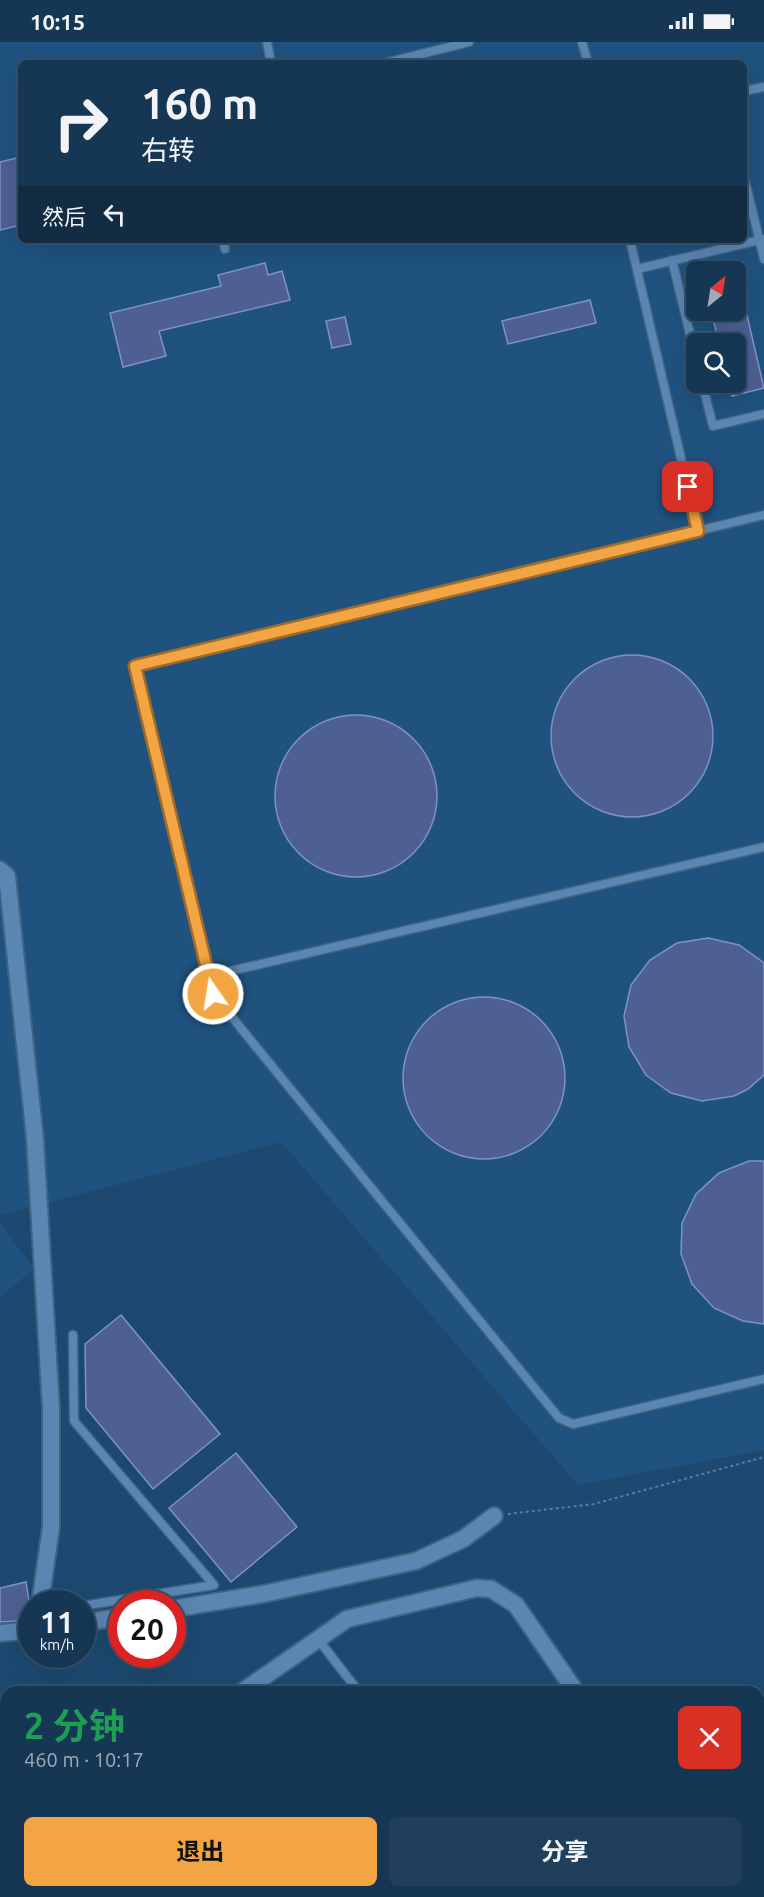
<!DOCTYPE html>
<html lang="zh">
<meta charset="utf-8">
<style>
:root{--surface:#163754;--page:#1f3f5a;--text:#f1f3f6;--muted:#9eacb8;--line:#35516b;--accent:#f2a542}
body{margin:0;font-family:Ubuntu,"Noto Sans SC",sans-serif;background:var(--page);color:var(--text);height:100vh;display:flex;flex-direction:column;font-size:22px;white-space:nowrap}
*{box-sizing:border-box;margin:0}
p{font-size:20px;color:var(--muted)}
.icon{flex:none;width:33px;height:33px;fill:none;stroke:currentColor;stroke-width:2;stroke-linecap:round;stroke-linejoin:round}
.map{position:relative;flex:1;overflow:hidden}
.sheet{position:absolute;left:0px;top:1644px;width:765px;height:212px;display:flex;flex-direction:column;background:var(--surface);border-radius:18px 18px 0 0;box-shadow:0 6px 24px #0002,0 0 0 2px var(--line)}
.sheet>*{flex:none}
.banner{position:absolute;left:18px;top:18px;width:729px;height:183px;border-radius:9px;box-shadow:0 6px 24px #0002,0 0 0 2px var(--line);background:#163754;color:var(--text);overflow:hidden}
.needle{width:39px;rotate:30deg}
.controls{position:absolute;left:686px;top:219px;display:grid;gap:12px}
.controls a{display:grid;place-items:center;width:60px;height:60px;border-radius:9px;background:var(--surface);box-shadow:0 6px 24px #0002,0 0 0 2px var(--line);font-size:30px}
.speed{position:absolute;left:18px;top:1548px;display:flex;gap:12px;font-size:30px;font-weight:700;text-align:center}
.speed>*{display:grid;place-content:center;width:78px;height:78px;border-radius:50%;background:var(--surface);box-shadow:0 6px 24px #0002,0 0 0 2px var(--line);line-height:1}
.speed small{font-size:15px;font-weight:400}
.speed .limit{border:9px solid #d22;background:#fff;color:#111}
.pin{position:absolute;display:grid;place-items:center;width:51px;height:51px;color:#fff;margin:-26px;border-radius:12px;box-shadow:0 3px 9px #0006}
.me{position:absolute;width:66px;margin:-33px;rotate:347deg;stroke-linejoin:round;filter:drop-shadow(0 0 4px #0008)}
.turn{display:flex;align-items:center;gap:21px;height:126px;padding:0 24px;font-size:27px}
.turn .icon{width:78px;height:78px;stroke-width:2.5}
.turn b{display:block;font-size:42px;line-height:51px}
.then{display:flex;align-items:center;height:57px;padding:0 24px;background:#0003;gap:12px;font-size:22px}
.round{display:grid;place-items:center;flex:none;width:63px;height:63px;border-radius:9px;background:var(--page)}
.headline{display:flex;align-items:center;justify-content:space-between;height:102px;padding:0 24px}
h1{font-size:36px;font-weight:700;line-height:45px;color:#1e9e55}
.primary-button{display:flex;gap:12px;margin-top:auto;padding:12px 24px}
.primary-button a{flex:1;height:69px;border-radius:9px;background:var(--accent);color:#111;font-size:24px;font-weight:700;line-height:69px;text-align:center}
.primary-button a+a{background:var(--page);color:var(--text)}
.status{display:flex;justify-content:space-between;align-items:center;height:42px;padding:0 30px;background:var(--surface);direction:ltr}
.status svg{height:16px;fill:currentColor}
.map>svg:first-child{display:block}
</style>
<div class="status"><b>10:15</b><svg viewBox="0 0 49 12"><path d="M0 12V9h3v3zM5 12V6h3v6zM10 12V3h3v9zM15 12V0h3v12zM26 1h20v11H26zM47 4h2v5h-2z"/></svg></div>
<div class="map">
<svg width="764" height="1855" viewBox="0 0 764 1855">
<rect width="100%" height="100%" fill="#1d4970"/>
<!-- built -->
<g fill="#1f527f" fill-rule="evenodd">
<path d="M0,0H764V1408L578,1443L281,1100L0,1173ZM21,21H744V198H21ZM696,230H735V268H696ZM696,302H735V340H696Z"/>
<polygon points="0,1181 34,1227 0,1255"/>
</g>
<!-- building -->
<g fill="#4e5f91" stroke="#7f92c7" stroke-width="1.5">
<polygon points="21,115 21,183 0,188 0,120"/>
<polygon points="265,221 268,233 282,229 290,258 159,289 166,314 123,325 110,271 221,244 218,233"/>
<polygon points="739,239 764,346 732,354 728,340 735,340 735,302 719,302 711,268 735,268 735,240"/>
<polygon points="590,258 596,281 508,302 502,279"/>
<polygon points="345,275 351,302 332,306 326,279"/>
<circle cx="632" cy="694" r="81"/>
<circle cx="356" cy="754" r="81"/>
<polygon points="708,896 739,903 764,921 764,1033 748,1047 734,1054 702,1059 671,1051 646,1033 629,1005 624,974 631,943 650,918 677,901"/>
<circle cx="484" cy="1036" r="81"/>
<polygon points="749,1119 764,1119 764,1282 743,1279 714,1266 692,1242 681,1212 682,1181 696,1152 719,1131"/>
<polygon points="121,1273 220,1392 153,1447 86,1366 85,1302"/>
<polygon points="236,1411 297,1485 231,1540 169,1466"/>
<polygon points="26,1540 32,1578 0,1580 0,1546"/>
</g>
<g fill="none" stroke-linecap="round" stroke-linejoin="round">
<!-- lane casing -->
<g stroke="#3e6382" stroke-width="11">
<g id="lane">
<polyline points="267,0 271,21"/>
<polyline points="582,0 588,21"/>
<polyline points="385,21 469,0"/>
<polyline points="744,49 764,45"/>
<polyline points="744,135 764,217"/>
<polyline points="223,198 225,207"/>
<polyline points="630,198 698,489"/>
<polyline points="672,218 696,317"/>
<polyline points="637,227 764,197"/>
<polyline points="702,340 713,384 764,372"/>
<polyline points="764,473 135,624 213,952 559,1376 573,1382 764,1337"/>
<polyline points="209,934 764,805"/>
<polyline points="73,1293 74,1379 214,1543 82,1564"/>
<polyline points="317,1596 359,1650"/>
<polyline points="237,1850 238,1855"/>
<polyline points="454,1850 458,1855"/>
<polyline points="484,1855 491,1850"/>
<polyline points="647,1855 655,1850"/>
</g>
</g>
<!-- street casing -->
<g stroke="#3e6382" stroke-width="20">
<g id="street">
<polyline points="0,828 7,834 35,1097 51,1366 51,1485 40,1562"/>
<polyline points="172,1567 263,1552 416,1519 463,1497 494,1474"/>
<polyline points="82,1581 122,1575"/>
<polyline points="0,1591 32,1588"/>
<polyline points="242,1650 347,1577 477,1546 491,1547 516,1563 576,1650"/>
<polyline points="0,1793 6,1789"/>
<polyline points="759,1793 764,1788"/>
<polyline points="58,1850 59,1855"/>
<polyline points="736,1850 743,1855"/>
</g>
</g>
<!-- path -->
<polyline stroke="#5b7d9d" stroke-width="2" stroke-dasharray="3 3" stroke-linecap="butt" points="508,1472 594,1462 764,1415"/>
<!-- lane -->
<use href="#lane" stroke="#5a86b2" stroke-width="8"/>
<!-- street -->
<use href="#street" stroke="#5a86b2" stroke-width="16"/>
</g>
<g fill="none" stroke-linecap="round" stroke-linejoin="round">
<!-- route casing -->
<g stroke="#9d6b2b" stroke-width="15">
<polyline id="route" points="213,952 135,624 698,489 688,445"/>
</g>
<!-- route -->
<use href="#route" stroke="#f2a542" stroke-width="10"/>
</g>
</svg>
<div class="controls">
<a><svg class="needle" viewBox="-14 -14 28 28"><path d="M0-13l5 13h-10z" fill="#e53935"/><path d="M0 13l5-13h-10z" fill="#9eacb8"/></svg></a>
<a><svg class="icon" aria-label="search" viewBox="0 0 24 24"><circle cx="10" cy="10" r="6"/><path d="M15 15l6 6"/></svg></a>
</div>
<div class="speed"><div>11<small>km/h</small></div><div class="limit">20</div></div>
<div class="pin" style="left:688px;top:445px;background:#d93025"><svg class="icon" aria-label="arrive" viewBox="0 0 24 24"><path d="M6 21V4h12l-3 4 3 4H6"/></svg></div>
<svg class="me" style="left:213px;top:952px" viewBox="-20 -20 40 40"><circle r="17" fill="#f2a542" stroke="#fff" stroke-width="3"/><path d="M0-11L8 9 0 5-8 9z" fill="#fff"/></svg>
<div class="banner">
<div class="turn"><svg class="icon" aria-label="right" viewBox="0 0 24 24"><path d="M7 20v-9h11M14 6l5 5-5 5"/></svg><div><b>160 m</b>右转</div></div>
<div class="then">然后<svg class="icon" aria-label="left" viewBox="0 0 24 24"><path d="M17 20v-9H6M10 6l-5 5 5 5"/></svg></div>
</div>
<section class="sheet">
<div class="headline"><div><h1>2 分钟</h1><p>460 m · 10:17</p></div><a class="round" style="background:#d93025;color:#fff"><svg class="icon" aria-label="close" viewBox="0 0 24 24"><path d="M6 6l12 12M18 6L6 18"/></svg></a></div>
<div class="primary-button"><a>退出</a><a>分享</a></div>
</section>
</div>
